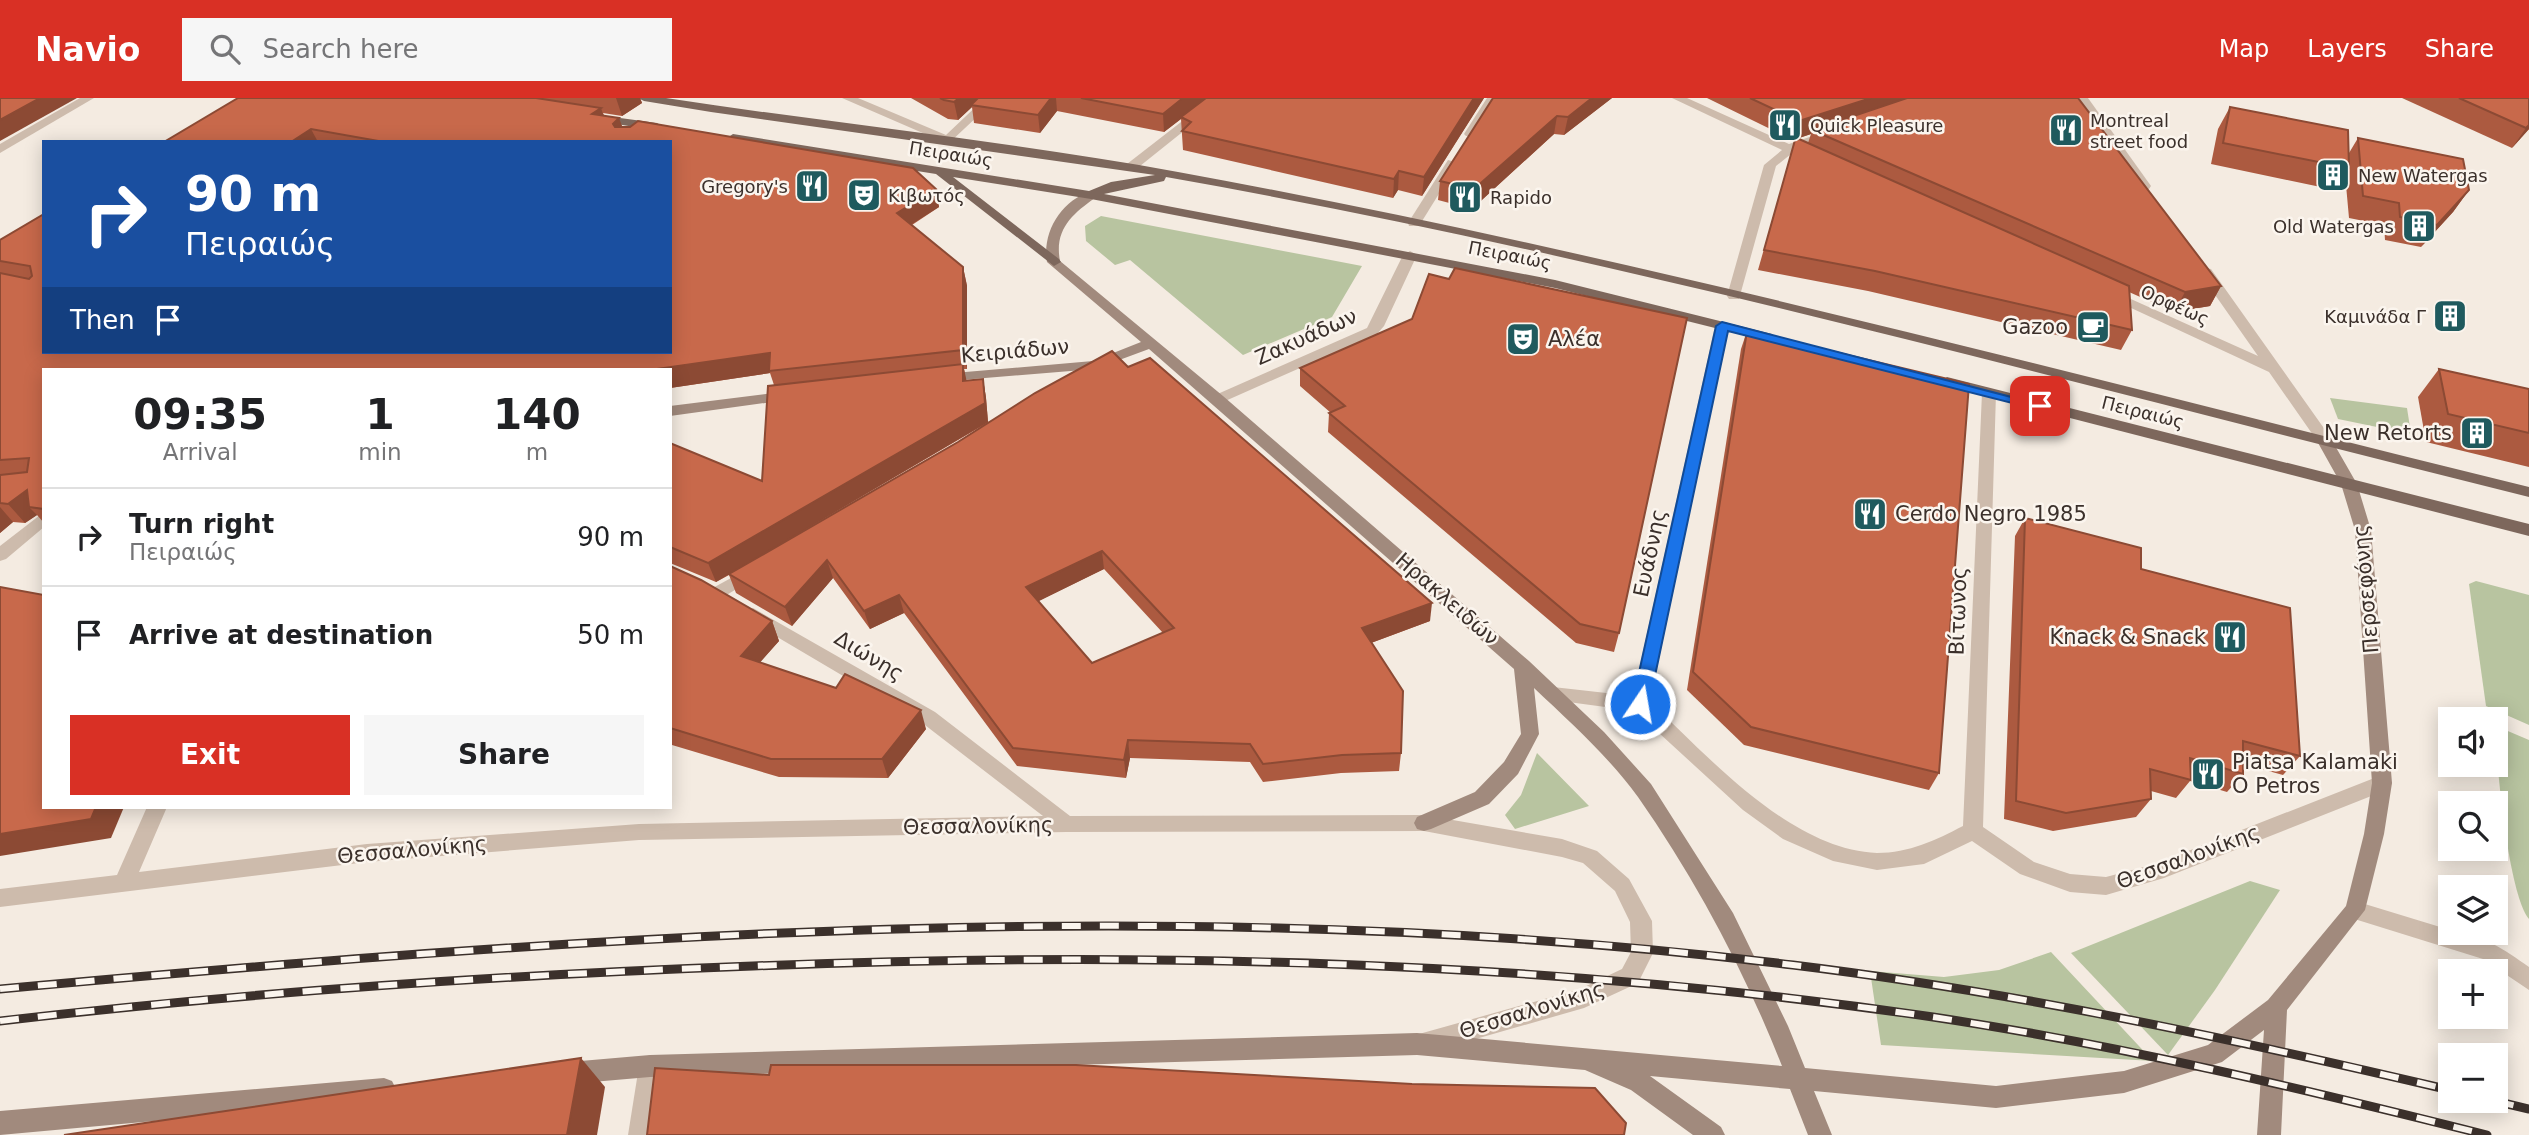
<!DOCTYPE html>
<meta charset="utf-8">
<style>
:root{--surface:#fff;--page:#f6f6f6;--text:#202124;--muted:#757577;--line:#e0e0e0;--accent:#d93025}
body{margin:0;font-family:"DejaVu Sans",sans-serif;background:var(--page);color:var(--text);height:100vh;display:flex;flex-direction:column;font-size:26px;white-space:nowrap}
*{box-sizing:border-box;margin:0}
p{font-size:23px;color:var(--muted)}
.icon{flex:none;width:38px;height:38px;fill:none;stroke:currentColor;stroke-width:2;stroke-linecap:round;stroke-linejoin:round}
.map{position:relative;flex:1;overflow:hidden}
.details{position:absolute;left:42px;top:270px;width:630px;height:441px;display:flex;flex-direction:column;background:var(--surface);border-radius:0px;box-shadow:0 4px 18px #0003}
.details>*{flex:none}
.banner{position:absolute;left:42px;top:42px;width:630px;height:214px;border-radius:0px;box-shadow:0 4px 18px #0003;background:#1a4fa0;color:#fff;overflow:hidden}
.controls{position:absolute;left:2438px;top:609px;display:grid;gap:14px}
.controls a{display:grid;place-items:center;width:70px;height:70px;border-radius:0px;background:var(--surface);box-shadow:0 4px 18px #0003;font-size:35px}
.pin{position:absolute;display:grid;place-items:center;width:60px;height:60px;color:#fff;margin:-30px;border-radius:14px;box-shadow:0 4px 10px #0006}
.me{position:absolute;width:77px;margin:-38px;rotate:12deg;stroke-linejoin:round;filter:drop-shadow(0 0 5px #0008)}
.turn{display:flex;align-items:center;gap:24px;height:147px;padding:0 28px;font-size:32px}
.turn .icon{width:91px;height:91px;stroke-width:2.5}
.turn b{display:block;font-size:49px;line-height:60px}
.then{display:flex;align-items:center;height:66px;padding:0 28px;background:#0003;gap:14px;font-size:26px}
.eta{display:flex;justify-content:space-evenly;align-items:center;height:119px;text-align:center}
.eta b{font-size:42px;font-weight:600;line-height:49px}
.primary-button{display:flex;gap:14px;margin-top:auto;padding:14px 28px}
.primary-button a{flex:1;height:80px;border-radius:0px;background:var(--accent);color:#fff;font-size:28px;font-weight:600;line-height:80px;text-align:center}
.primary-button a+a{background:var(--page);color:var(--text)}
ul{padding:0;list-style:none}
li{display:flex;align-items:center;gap:21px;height:98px;padding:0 28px;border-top:2px solid var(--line)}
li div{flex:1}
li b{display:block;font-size:26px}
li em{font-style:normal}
header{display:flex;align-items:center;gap:42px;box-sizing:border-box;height:98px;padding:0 35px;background:var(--accent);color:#fff}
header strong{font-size:33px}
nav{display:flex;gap:38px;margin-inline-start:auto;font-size:24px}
.search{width:490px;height:63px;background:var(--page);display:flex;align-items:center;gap:18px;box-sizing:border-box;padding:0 24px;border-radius:0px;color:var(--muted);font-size:26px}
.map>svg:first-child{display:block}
</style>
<header>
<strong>Navio</strong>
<div class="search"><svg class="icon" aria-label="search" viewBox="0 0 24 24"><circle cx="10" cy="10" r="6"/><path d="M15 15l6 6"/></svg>Search here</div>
<nav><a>Map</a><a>Layers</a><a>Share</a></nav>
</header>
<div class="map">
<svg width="2529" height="1037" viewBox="0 0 2529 1037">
<rect width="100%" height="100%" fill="#f4ebe1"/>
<!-- green -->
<g fill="#b8c4a0">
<polygon points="1101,118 1362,168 1332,219 1243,257 1130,162 1115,167 1086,143 1085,128"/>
<polygon points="2330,300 2407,310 2411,336 2338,321"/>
<polygon points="2476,483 2529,497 2529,627 2486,608 2469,486"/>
<path d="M2496,628L2529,642V821C2509,799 2495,662 2496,628Z"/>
<polygon points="1537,655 1589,708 1515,731 1505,717 1521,697"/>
<polygon points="2250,783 2280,792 2215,892 2168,957 2071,855"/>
<polygon points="2051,854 2153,963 1881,947 1870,873 1944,879 1999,872"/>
</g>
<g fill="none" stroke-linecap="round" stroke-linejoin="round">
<!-- street -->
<g fill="#cdbbac" fill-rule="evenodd">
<polygon points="80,0 94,0 0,55 0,46"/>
<polygon points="842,0 858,0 946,37 985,0 997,0 948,46"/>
<polygon points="1212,0 1225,0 1135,72 1127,72 1127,66"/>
<polygon points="1487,0 1499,0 1474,38 1466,38 1464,36"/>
<polygon points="1672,0 1687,0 1789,46 1830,32 1836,36 1799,50 1816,58 1816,64 1808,64 1791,56 1776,68 1739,201 1729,201 1727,198 1764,67 1782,52"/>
<polygon points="2076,0 2088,0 2151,88 2149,91 2141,91"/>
<polygon points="1448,62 1458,65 1419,128 1409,128 1408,125"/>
<polygon points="1410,153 1417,157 1384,228 1377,236 1223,304 1213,304 1213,298 1367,230 1403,157"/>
<polygon points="2206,170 2211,171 2333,343 2330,347 2320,347 2269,274 2101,196 2103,193 2113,193 2258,258 2199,174"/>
<path d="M1722,224L1729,228L1650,604C1709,659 1791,752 1877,755C1909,755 1936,742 1963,728L1982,295L1989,290L1996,295L1983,729L2034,764L2070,776L2106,779L2155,766L2382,677L2389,679L2392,685L2389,691L2164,780L2106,797L2070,794L2020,776L1972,743L1924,766L1877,772L1833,763L1783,741L1743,712L1635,613L1546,601L1544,596L1546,591L1553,589L1633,598L1715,228Z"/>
<polygon points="44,414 44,429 6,461 0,463 0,448"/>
<polygon points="751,469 757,471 759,475 757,479 723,499 711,499 708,495 711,491"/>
<polygon points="753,510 935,614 1070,718 1424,717 1562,741 1597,753 1629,781 1652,823 1653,855 1638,885 1584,910 1427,955 1419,952 1416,944 1419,936 1580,891 1622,871 1631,854 1630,824 1615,793 1583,765 1562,759 1424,733 1066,734 639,742 367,764 0,809 0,791 117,777 147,709 167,709 139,774 367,746 639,726 1043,718 921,624 747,521 744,516"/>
<path d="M2355,803L2450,832V835C2481,835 2505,852 2529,869V892L2483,861L2348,819L2345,812L2348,805Z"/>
<polygon points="650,957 658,960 661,968 652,1037 628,1037 639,968 642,960"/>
</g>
<!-- secondary -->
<g fill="#a18a7d" fill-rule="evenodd">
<path d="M1091,93L1095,94V100C1072,116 1054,132 1060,163L1223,298L1529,563L1604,634L1651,686L1733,815L1788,928L1805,970L1996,988L2124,973L2208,947L2268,902L2346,808L2364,736L2372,685L2355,432L2341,386L2317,343L2320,339H2330L2357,386L2371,432L2392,685L2384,736L2365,812L2287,912L2281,1037H2257L2264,932L2222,964L2124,995L1996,1010L1814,993L1832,1037H1808L1790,991L1650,978L1721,1029L1725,1037H1693L1631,992L1585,972L1417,957L650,979L569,986L561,983L558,975L561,967L569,964L650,957L1417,935L1782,968C1745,874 1696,782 1638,699C1609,659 1570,624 1534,590L1539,636L1518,676L1489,706L1431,731L1424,733L1417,731L1414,725L1417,719L1475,694L1504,664L1521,636L1514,571L1149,251L1095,271L937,284V278L942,276L1093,263L1141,244L1047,164C1042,134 1061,103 1091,93Z"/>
<polygon points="789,293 794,295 794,301 670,318 670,308"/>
<polygon points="384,980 392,983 396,991 392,999 384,1002 0,1037 0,1013"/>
</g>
<!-- primary -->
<g fill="#7d675c" fill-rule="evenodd">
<path d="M638,0H666C836,26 1008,43 1178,74C1633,157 2080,279 2529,389V399C2076,287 1625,160 1166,79L1164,83L1104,96L1555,182L1772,236L1774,239L1767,243L1555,190L1091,101L953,79L1059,161L1061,164L1054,168L936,76L733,44L727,40L733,36L1089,93L1111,84L1155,77L711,14L644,3Z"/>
<polygon points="598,17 657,25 663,29 657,33 594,22 594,18"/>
<polygon points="1947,279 2529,426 2529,438 1942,287 1940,284"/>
</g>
<!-- rail casing -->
<g stroke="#3b302b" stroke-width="9">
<g id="rail">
<path d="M0,891C595,837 1198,793 1793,867C2015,894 2233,941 2450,992"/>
<path d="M0,923C250,894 501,877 753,868C1147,853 1543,862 1933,919C2120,947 2304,991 2487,1037"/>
<polyline points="2495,1003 2529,1011"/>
</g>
</g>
<!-- rail -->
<use href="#rail" stroke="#fbf5ee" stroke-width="6" stroke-dasharray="19" stroke-linecap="butt"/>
</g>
<!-- wall -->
<g fill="#ac5a40" fill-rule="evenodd">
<path d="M238,0H640L642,5L622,18L603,15L604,17L623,29L936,91L939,109L912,127L963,169L967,188V271H964L966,283L983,281L986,300L988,324L1128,269L1430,523L1371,545L1401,655L1399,673L1341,675L1263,684L1250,664L1130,660L1126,680L1017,668L904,515L870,531L833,480L792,528L736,495L729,477L716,484L670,465V345L762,383L774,287L770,275L670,290V271H44V425L37,417L25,425L13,424L0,435V142L44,116V254H670V44H164ZM982,328L958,344L743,468ZM1104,471L1163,535L1092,565L1038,503Z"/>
<polygon points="911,0 1484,0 1422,98 1398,92 1393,100 1183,52 1181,21 1164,34 1057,13 1040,35 974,25 972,9 958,22 948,21"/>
<polygon points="1493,0 1612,0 1564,37 1554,36 1472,111 1438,102 1440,83"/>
<polygon points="1707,0 2078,0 2221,188 2210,208 2174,214 2129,194 2132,232 2121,252 1868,193 1758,172 1795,42 1808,45 1811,36 1793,42"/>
<polygon points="2402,0 2529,0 2529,31 2512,50"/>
<polygon points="2230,9 2349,55 2358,40 2469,92 2453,114 2421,149 2385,142 2384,127 2349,120 2345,76 2335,92 2211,66 2218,31"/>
<polygon points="1747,233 1939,675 1929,692 1744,647 1687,592 1741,251"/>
<polygon points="1300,270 1619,535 1614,554 1576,545 1328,334 1329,315 1331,315 1300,288"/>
<polygon points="2439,271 2529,291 2529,369 2426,344 2418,299"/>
<polygon points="2025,420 2300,658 2283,677 2243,666 2243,676 2227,694 2190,683 2176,700 2151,693 2151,701 2136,719 2053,733 2004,721 2015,438"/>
<polygon points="670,468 772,523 779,543 760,564 926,631 888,680 779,679 672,647 670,651"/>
</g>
<!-- shaded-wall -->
<g fill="#8c4a34">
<polygon points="40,0 77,0 0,43 0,22"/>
<polygon points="616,0 640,0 642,5 622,18"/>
<polygon points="959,0 981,0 971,7 972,9 958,22 954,4"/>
<polygon points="1051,0 1056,0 1057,13 1040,35 1038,17"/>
<polygon points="1183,0 1208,0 1164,34 1163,16"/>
<polygon points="1474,0 1484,0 1422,98 1424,79"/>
<polygon points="1592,0 1612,0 1564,37 1568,19"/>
<polygon points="1871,0 1921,0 1812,32 1811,36 1793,42 1799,23"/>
<polygon points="601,10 607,28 592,16"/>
<polygon points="1557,18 1554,36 1472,111 1474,91"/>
<polygon points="619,20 626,38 613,26"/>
<polygon points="2529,27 2529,31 2512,50 2526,30"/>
<polygon points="311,31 318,44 291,44"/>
<polygon points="1399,73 1398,92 1393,100 1394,81"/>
<polygon points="936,91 939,109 901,133 897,115"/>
<polygon points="2469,92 2453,114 2421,149 2437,127"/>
<polygon points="963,169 967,188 967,271 963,252"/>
<polygon points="2221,188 2210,208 2174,214 2185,194"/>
<polygon points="770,255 769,273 770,275 670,290 670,271 657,271"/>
<polygon points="963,266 967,285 963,283"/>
<polygon points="983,281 986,300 988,324 716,484 708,465"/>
<polygon points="27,392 29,409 37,417 25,425 8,406"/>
<polygon points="0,409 13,424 0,435"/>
<polygon points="1102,453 1104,471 1029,508 1026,489"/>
<polygon points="827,462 833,480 792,528 785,509"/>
<polygon points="899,497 904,515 870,531 864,513"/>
<polygon points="1432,505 1430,523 1360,549 1362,530"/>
<polygon points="772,523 779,543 749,577 741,558"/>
<polygon points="921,612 926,631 888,680 882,661"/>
<polygon points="1128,642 1130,660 1126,680 1124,662"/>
<polygon points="96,709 124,709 111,740 0,758 0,736"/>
<polygon points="581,960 605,989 597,1037 567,1037"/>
</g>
<!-- building -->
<g fill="#c8694b" stroke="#8c4a34" stroke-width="2" fill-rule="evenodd">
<polygon points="0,0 40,0 0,22"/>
<polygon points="238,0 536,0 601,10 592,16 619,20 613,26 615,29 630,29 638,23 913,70 936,91 897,115 963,169 963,252 769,273 770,255 657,271 44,271 44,411 29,409 27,392 8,406 0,405 0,377 27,374 29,360 0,362 0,175 29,181 32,178 30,168 0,163 0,142 44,116 44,254 670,254 670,44 384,44 311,31 291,44 164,44"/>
<polygon points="940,0 959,0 954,4 944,2"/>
<polygon points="978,0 1051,0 1038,17 971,7"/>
<polygon points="1081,0 1183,0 1163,16"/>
<polygon points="1206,0 1474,0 1424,79 1399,73 1394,81 1182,33 1191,24 1181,19"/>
<polygon points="1493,0 1592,0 1568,19 1557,18 1474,91 1440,83"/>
<polygon points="1750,0 1871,0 1799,23"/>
<polygon points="1907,0 2078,0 2221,188 2185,194 1812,32"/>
<polygon points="2459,0 2529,0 2529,27 2526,30"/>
<polygon points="2230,9 2348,32 2349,70 2223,45"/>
<polygon points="2358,40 2463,61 2469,92 2437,127 2400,119 2399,105 2363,98"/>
<polygon points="1799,41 2129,188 2132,232 1875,173 1764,152 1795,42"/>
<polygon points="1455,170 1687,220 1619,535 1580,526 1329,315 1345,308 1300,270 1412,221 1429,176 1449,181"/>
<polygon points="1747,233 1969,286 1939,675 1751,629 1693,574"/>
<path d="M1112,253L1128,269L1150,260L1432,505L1362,530L1403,593L1401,655L1342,657L1263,666L1250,646L1128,642L1124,662L1013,650L899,497L864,513L827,462L785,509L729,476L958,344L1035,295ZM1102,453L1174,530L1092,565L1026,489Z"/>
<polygon points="963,266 963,283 983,281 985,305 708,465 670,449 670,345 762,383 768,288"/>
<polygon points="2439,271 2529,291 2529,335 2448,316"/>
<polygon points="2025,420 2141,450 2141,471 2290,510 2300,658 2243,643 2243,676 2190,660 2191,682 2150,671 2151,701 2066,715 2016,703"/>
<polygon points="670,468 701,482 772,523 741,558 836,590 845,576 921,612 882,661 771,661 670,630"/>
<polygon points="0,489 44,497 44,709 96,709 91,721 0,736"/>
<polygon points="581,960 567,1037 64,1037"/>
<polygon points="771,967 1076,967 1412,986 1595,990 1626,1025 1624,1037 647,1037 655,970 769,977"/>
</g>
<!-- route -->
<polygon fill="#1a73e8" stroke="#114b97" stroke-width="2" points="1722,224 2046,308 2040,312 1728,233 1649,606 1640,612 1632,606 1716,228"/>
<!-- icons -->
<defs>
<g id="restaurant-square" transform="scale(1.75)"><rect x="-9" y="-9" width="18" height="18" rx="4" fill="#1f5a5e" stroke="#fbf5ee"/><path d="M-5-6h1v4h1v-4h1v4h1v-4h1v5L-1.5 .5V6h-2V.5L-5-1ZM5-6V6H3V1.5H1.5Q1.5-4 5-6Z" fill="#fff"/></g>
<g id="building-square" transform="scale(1.75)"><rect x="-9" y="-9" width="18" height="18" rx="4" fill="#1f5a5e" stroke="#fbf5ee"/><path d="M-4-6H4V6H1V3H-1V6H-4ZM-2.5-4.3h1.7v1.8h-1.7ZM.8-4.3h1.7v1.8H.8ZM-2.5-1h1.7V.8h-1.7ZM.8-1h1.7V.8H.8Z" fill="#fff"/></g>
<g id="theatre-square" transform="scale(1.75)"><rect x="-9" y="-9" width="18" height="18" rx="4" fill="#1f5a5e" stroke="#fbf5ee"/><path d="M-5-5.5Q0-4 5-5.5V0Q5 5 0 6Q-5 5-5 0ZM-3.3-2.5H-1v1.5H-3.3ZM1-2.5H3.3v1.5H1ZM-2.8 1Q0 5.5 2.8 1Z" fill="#fff"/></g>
<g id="cafe-square" transform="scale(1.75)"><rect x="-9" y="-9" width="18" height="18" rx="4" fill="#1f5a5e" stroke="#fbf5ee"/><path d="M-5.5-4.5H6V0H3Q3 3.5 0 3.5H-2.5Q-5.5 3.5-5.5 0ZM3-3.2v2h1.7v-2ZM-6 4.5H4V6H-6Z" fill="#fff"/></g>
</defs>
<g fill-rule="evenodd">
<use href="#restaurant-square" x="1785" y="27"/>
<use href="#restaurant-square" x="2066" y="32"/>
<use href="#building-square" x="2333" y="77"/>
<use href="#restaurant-square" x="812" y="88"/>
<use href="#theatre-square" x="864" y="97"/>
<use href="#restaurant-square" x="1465" y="99"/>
<use href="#building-square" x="2419" y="128"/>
<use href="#building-square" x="2450" y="218"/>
<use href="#cafe-square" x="2093" y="229"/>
<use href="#theatre-square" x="1523" y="241"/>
<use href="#building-square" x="2477" y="335"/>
<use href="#restaurant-square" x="1870" y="416"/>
<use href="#restaurant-square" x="2230" y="539"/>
<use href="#restaurant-square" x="2208" y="676"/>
</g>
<g text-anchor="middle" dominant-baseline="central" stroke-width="5" stroke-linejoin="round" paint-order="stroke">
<!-- far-poi labels -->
<g font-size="18" fill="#3b302b" stroke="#fbf5ee" text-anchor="start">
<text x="2090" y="22">Montreal<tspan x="2090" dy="21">street food</tspan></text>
<text x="1810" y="27">Quick Pleasure</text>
<text x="2358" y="77">New Watergas</text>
<text x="788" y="88" text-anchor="end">Gregory's</text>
<text x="888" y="97">Κιβωτός</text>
<text x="1490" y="99">Rapido</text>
<text x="2394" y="128" text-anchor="end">Old Watergas</text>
<text x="2426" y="218" text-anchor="end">Καμινάδα Γ</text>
</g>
<!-- far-street labels -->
<g font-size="18" fill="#3b302b" stroke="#fbf5ee">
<text transform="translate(951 56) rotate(9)">Πειραιώς</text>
<text transform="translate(1510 157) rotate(11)">Πειραιώς</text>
<text transform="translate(2175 207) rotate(24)">Ορφέως</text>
<text transform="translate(2143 314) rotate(14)">Πειραιώς</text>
</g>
<!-- poi labels -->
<g font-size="21" fill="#3b302b" stroke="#fbf5ee" text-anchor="end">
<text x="2068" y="229">Gazoo</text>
<text x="1548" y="241" text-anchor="start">Αλέα</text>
<text x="2452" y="335">New Retorts</text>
<text x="1895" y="416" text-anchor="start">Cerdo Negro 1985</text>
<text x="2206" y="539">Knack &amp; Snack</text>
<text x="2232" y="664" text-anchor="start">Piatsa Kalamaki<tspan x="2232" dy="24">O Petros</tspan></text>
</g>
<!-- street labels -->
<g font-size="21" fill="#3b302b" stroke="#fbf5ee">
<text transform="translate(1306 239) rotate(-24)">Ζακυάδων</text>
<text transform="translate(1015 253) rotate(-5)">Κειριάδων</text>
<text transform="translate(1650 455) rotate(-78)">Ευάδνης</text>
<text transform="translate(2366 491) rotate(-95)">Περσεφόνης</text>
<text transform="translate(1447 501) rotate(41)">Ηρακλειδών</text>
<text transform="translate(1958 513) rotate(-88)">Βίτωνος</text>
<text transform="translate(869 558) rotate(31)">Διώνης</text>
<text transform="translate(978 728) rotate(-1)">Θεσσαλονίκης</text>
<text transform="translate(412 752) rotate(-5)">Θεσσαλονίκης</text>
<text transform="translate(2188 759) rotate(-20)">Θεσσαλονίκης</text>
<text transform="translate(1532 912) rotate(-17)">Θεσσαλονίκης</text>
</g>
</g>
</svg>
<div class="controls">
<a><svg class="icon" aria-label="sound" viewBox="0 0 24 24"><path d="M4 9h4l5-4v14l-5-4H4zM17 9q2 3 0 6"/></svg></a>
<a><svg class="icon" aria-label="search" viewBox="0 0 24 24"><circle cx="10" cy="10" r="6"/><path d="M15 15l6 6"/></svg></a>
<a><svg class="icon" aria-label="layers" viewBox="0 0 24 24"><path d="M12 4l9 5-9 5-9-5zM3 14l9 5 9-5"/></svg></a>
<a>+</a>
<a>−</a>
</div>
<div class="pin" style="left:2040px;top:308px;background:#d93025"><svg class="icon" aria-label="arrive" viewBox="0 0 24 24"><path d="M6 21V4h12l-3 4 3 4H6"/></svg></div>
<svg class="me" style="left:1640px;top:606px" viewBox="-20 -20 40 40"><circle r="17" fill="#1a73e8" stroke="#fff" stroke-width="3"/><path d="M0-11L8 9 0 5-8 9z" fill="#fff"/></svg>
<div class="banner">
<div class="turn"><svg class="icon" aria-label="right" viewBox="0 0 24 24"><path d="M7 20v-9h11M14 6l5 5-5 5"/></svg><div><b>90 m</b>Πειραιώς</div></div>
<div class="then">Then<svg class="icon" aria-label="arrive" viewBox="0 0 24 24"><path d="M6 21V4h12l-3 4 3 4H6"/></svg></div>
</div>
<section class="details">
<div class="eta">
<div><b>09:35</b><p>Arrival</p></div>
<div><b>1</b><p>min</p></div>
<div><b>140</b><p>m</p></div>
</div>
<ul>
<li><svg class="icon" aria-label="right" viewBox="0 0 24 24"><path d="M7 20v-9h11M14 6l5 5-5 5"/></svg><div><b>Turn right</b><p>Πειραιώς</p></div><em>90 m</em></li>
<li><svg class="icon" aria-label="arrive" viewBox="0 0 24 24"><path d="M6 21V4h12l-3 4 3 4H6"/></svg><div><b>Arrive at destination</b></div><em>50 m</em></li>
</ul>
<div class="primary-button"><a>Exit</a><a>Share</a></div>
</section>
</div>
